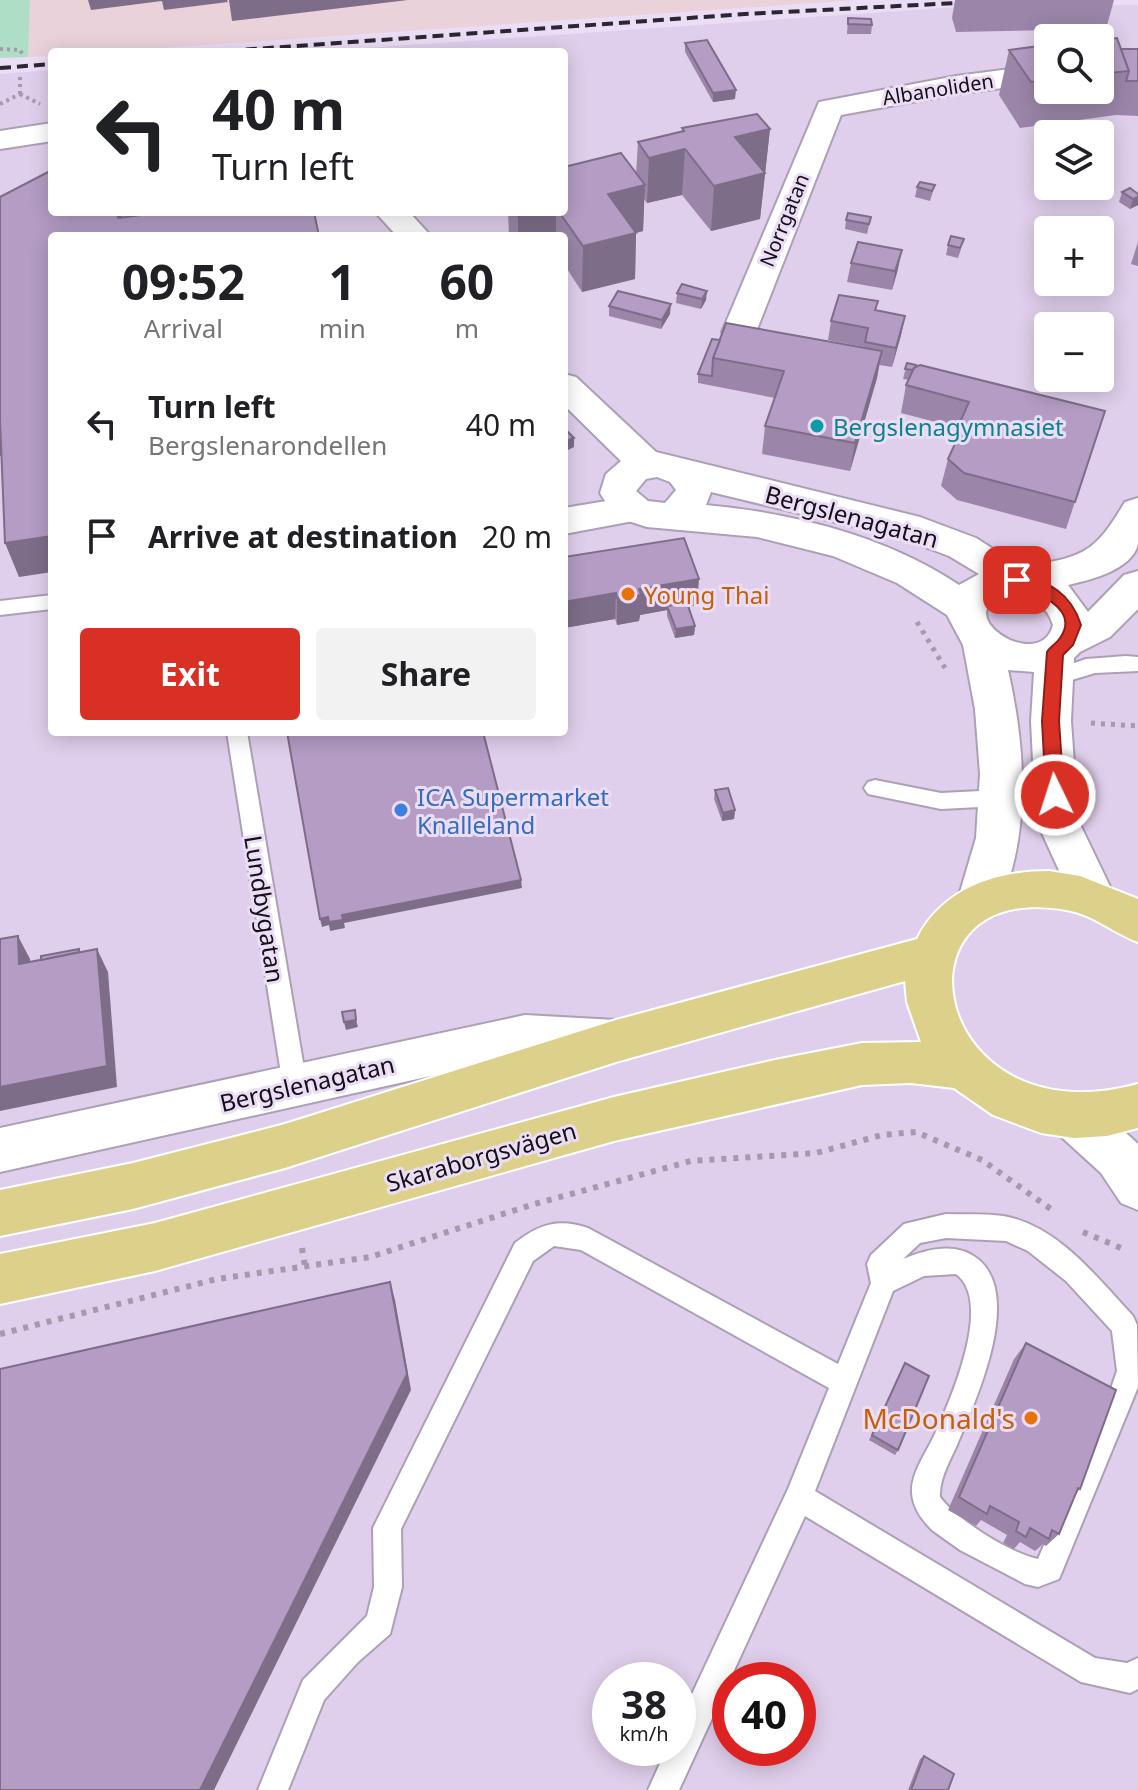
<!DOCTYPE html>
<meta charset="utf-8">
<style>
:root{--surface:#fff;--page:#f2f2f2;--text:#202124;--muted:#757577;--accent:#d93025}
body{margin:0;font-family:"Noto Sans",sans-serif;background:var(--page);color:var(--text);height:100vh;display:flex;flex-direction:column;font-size:30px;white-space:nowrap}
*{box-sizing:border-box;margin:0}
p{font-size:26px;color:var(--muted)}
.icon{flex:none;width:44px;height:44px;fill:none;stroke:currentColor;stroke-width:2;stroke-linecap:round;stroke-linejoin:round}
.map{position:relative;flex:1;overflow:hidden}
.drawer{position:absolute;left:48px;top:232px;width:520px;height:504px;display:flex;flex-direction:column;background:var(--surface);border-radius:8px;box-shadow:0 4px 20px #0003}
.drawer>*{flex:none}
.banner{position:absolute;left:48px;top:48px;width:520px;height:168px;border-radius:8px;box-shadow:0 4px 20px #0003;background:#fff;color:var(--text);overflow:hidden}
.fabs{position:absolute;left:1034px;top:24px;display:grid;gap:16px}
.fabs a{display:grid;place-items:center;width:80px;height:80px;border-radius:8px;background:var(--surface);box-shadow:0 4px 20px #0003;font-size:40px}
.speed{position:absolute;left:592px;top:1662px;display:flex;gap:16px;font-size:40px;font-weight:700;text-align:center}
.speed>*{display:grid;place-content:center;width:104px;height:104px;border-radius:50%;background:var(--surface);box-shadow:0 4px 20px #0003;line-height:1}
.speed small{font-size:20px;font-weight:400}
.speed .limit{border:12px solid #d22;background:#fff;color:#111}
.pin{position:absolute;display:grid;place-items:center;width:68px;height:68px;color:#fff;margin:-34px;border-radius:16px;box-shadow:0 4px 12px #0006}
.me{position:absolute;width:88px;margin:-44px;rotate:356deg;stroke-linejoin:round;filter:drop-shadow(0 0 6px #0008)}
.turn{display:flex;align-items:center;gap:28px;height:168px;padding:0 32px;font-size:36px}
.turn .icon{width:104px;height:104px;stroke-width:2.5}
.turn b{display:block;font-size:56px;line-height:68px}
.eta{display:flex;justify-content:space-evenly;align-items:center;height:136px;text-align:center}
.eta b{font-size:48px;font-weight:700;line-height:56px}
.primary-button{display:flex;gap:16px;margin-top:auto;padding:16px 32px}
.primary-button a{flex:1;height:92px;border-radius:8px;background:var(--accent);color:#fff;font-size:32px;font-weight:700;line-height:92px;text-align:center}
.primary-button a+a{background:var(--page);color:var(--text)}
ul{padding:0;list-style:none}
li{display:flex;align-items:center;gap:24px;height:112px;padding:0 32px}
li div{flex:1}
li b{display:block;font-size:30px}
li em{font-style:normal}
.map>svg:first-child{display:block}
</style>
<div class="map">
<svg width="1138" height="1790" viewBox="0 0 1138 1790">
<rect width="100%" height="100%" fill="#ebddf5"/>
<!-- built -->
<path fill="#e0cfec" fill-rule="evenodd" d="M986,5H1138V1790H0V74L52,70V212H564V52H308ZM1048,38H1100V90H1048ZM1048,134H1100V186H1048ZM1048,230H1100V282H1048ZM52,236H564V732H52ZM1048,326H1100V378H1048ZM610,1680H678V1748H610ZM730,1680H798V1748H730Z"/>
<!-- industrial -->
<polygon fill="#ead2db" points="30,0 858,0 103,52 52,52 52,56 28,57"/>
<!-- green -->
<polygon fill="#afdec6" points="0,0 30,0 28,57 0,58"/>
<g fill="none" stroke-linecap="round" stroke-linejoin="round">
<!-- service casing -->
<g stroke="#aca0b6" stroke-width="4">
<g id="service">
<polygon points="52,595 52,609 0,615 0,601"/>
<polygon points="1126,656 1138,657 1138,671 1095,673 1055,685 1048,682 1045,677 1048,672 1086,659"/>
<polygon points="227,732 247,732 307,1086 303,1094 295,1097 287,1094 283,1086"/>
<polygon points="875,780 941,793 1000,790 1007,792 1011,798 1007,804 1000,806 941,809 868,794 864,788 868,782"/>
<path d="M946,1214C966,1215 989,1213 1008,1217C1060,1228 1099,1280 1133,1316L1137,1325L1138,1387L1059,1579L1038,1587L1025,1584L960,1550L932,1530C922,1520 913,1508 912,1493C911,1473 926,1453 934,1436C950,1401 994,1302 956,1274L924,1276L893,1291L815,1491L1095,1658L1127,1663L1138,1658V1689L1130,1693L1081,1682L805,1516L679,1790H648L667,1748H678V1724L788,1489L829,1388L581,1250L554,1246L533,1261L401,1529L402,1587L390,1634L358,1662L324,1700L288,1790H258L303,1680L367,1616L374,1587L373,1528L515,1243C539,1224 559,1218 588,1228L838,1364L871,1283L867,1264L871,1255L904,1224ZM946,1238L1006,1241L1028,1251L1066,1281L1112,1331L1117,1371L1105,1406L1038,1559C1010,1553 957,1520 940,1497C939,1477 952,1458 959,1440C977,1398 1022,1297 979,1260C957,1241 927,1249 903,1259L920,1243Z"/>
</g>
</g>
<!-- minor casing -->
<g stroke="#aca0b6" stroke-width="4">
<g id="minor">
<polygon points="1048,64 1048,82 956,94 841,115 756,332 751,340 739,343 727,340 722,332 819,102 956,76"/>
<polygon points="631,497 644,501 649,510 644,519 564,534 564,508"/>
<polygon points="525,1015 616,1020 633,1026 639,1041 633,1056 616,1062 525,1055 0,1172 0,1128"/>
</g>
</g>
<!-- tertiary casing -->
<g stroke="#aca0b6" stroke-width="4">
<g id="tertiary">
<polygon points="52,123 52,141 0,149 0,131"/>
<polygon points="375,212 409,212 431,236 397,236"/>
<path d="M564,374L576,377L656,452L920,517L976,538L1021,567C1082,557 1093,556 1125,502L1138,498C1138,512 1138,530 1138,544C1132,570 1090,580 1068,585L1088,612L1124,575L1138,571V609L1110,637L1080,652L1074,658L1071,721L1078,820L1116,899L1110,912L1094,917L1078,912L1036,820L1031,721L1034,672L1008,670C1026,750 1032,839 995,915L979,920L963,915L957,902L976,838L980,774L975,709L963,645L947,615L897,583L833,556L757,537L647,527L622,519L612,512L600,493L606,474L621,461L564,405ZM657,477L670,482L676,490L665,503L648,501L636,491L646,479ZM711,492L901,538L949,556L979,574L959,585C886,536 793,513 706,505ZM1011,594C1031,596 1047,605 1053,625C1040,676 941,610 1011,594Z"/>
<polygon points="1073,1095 1100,1109 1138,1144 1138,1210 1121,1203 1101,1173 1056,1132 1049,1117 1056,1102"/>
</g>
</g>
<!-- primary casing -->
<g stroke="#fff" stroke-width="4">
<path id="primary" d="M1049,871L1080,876L1138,899V942C1113,933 1093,914 1066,910C884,877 929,1141 1138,1084V1128L1107,1136L1074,1138L1041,1133L993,1115L954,1088L911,1083L862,1085L614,1141L155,1271L0,1304V1254L155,1223L614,1097L775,1060L862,1043L921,1042L907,1002L905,981L616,1062L285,1168L133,1209L0,1236V1190L133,1163L285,1124L616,1020L917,939C942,889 995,871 1049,871Z"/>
</g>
<!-- path-far2 -->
<g stroke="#a59aad" stroke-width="4" stroke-dasharray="3 4" stroke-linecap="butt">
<polyline points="0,49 20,50 23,55"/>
<polyline points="20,77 20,94"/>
<polyline points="20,94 40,104"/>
<polyline points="0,104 20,94"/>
</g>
<!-- path-far1 -->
<g stroke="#a59aad" stroke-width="5" stroke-dasharray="4 6" stroke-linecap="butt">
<polyline points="917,622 945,668"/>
<polyline points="1091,723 1138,726"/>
</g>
<!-- path -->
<g stroke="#a59aad" stroke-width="6" stroke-dasharray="5 7" stroke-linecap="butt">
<polyline points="1083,1232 1121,1248"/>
<polyline points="302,1248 305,1267"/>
<polyline points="0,1334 217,1279 370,1257 531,1205 691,1161 816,1153 882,1135 916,1132 982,1160 1055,1212"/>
</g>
<!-- service -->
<use href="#service" fill="#fff" fill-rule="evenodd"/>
<!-- minor -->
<use href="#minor" fill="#fff" fill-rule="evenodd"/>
<!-- tertiary -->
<use href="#tertiary" fill="#fff" fill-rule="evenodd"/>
<!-- primary -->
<use href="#primary" fill="#dcd08a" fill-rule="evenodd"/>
<!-- rail -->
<g stroke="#2b2630" stroke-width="4" stroke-dasharray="11 6" stroke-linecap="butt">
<polyline points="212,52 745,14 975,2"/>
<polyline points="0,68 52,64"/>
</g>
</g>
<!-- wall -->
<g fill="#9b86a9">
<polygon points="955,0 1114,0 1106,29 956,32 952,18"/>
<polygon points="848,18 872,25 871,34 847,34"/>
<polygon points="1100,40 1121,49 1138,49 1138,116 1116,115 1020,128 999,95 1009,50 1048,45 1048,90 1100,90"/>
<polygon points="685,43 735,99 713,102 685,52"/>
<polygon points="682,128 770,129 760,219 711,231 682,195 647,203 644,199 643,231 636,233 635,279 582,292 564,264 564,236 509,236 508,212 564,212 636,174 638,142 682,132"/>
<polygon points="935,185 930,201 915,197 917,187"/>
<polygon points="1122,192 1138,194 1138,205 1130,209 1119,202"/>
<polygon points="871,217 867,234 845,229 846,220"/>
<polygon points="1138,242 1138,266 1131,264"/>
<polygon points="948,245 961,249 958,258 946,255"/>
<polygon points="851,263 898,269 892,290 847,282"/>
<polygon points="677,293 706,300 701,309 676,303"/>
<polygon points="609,306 670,314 661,329 609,316"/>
<polygon points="876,311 905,316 901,335 892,367 879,365 877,378 850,471 762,454 765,426 775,398 698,383 698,374 720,340 864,347 828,340 831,321"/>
<polygon points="907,363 916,367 1105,411 1066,529 957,500 941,486 948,459 954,445 958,428 901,413 906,385 909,380 903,379"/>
<polygon points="564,557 697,605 688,607 695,626 694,635 675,638 667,616 667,610 640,615 639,621 617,625 615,619 564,628"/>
<polygon points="715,790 735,810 734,819 722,821 714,799"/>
<polygon points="1026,1343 1080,1489 1075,1494 1059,1534 1046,1546 1043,1544 1035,1551 1020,1542 1014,1549 1003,1543 1007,1535 981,1520 976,1526 948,1510 1014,1359"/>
<polygon points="905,1363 898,1450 895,1455 869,1440"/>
<polygon points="924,1756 948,1790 908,1790 920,1759"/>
</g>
<!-- shaded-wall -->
<g fill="#7e6d89">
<polygon points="88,0 227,0 228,2 164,10 162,1 91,10"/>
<polygon points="229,0 408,0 232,21"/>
<polygon points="736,90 735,99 713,102 713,93"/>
<polygon points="770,129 760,219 711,231 714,186 697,143"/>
<polygon points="685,149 682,195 647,203 649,158"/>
<polygon points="645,185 643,231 616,238 636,233 635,279 582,292 583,246 608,194"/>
<polygon points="1138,197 1138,205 1130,209 1133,199"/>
<polygon points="117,212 122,212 125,236 118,218"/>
<polygon points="535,212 556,212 556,236 518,236 518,216"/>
<polygon points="902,250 898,269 892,290 895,271"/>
<polygon points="707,291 706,300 701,309 702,299"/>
<polygon points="671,304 670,314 661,329 662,320"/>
<polygon points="905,316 901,335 892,367 896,348"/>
<polygon points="882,351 877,378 850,471 855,443"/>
<polygon points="0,420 13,454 0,456"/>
<polygon points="574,438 574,447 564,452 564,442"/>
<polygon points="52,536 52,572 19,577 5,543"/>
<polygon points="699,579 697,605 669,610 667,606 667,610 640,615 639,621 617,625 617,598 639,589"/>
<polygon points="616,593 615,619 564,628 564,602"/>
<polygon points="695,626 694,635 675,638 676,629"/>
<polygon points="735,810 734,819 722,821 723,813"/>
<polygon points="521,880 522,888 344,923 345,928 330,931 329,925 322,927 320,919"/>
<polygon points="18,936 30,959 32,987 19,964"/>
<polygon points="97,949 108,972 117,1087 0,1111 0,1087"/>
<polygon points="356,1020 358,1027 346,1030 344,1022"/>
<polygon points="390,1282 395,1300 411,1390 214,1790 200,1790"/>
</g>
<!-- building -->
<g fill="#b49cc4" stroke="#7e6d89" stroke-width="2">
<polygon points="848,18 871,19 872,25 848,24"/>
<polygon points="1117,38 1129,71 1100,74 1100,40"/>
<polygon points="707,40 736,90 713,93 685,43"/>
<polygon points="1048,45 1048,80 1031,82 1009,50"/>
<polygon points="1121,49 1138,49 1138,81 1126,81 1129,71"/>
<polygon points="757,114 770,129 735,137 765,173 714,186 685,149 649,158 638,142 684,131 682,128"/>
<polygon points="621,153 645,185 608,194 636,233 583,246 559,212 564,212 564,167"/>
<polygon points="52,170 52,212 117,212 118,218 166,212 314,212 319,236 52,236 52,536 5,543 0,420 0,197"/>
<polygon points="920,182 935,185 932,191 917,187"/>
<polygon points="1130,188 1138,194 1138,197 1133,199 1122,192"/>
<polygon points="515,212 535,212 518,216"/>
<polygon points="848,213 871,217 869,224 846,220"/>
<polygon points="951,236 964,239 960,248 948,245"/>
<polygon points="858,242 902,250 895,271 851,263"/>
<polygon points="682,284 707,291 702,299 677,293"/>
<polygon points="618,291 671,304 662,320 609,306"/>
<polygon points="839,295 878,301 875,310 905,316 896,348 865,342 868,328 831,321"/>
<polygon points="726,323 882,351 855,443 765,426 784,371 713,358"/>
<polygon points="712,339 720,340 713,358 712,376 698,374"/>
<polygon points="907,363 916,365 913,370 905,369"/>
<polygon points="920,365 1105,411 1075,502 964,473 948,459 958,437 964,438 967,430 958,427 969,402 906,385 914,368"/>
<polygon points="564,428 574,438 564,442"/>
<polygon points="684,538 699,579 639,589 641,595 617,598 616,593 564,602 564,557"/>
<polygon points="687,603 695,626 676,629 667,606"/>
<polygon points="287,732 483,732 521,880 342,915 343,920 329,922 328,917 320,919"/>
<polygon points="728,788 735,810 723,813 715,790"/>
<polygon points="18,936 19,964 97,949 107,1066 0,1087 0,939"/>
<polygon points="79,949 79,952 41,960 41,956"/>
<polygon points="355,1010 356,1020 344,1022 342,1012"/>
<polygon points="390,1282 407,1374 200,1790 0,1790 0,1369"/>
<polygon points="1026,1343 1116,1390 1080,1489 1078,1488 1059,1534 1052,1530 1049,1539 1030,1528 1026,1537 1016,1531 1019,1522 990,1506 987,1514 959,1497"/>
<polygon points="905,1363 929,1376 898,1450 872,1435"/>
<polygon points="924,1756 954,1774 948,1790 911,1790"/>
</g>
<!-- route -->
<path fill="#d93025" stroke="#8d1f18" stroke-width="2" d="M1017,575C1049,581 1071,593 1081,625L1073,645L1063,655L1059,721L1064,795L1055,802L1046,795L1042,721L1047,652C1050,647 1057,643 1060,638C1082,607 1031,590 1011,584L1009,580Z"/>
<!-- markers -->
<circle fill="#0f9aa8" stroke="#ebddf5" stroke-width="3" cx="817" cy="426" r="8"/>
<g fill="#e8710a" stroke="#ebddf5" stroke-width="3">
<circle cx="628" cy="594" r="8"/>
<circle cx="1031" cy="1418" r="8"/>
</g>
<circle fill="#3f7fe0" stroke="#ebddf5" stroke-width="3" cx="401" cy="810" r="8"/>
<g text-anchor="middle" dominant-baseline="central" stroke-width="6" stroke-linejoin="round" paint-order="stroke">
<!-- far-street labels -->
<g font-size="20" fill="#141018" stroke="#ebddf5">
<text transform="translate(938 89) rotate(-9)">Albanoliden</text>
<text transform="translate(784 220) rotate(-68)">Norrgatan</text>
</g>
<!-- culture labels -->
<g font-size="24" fill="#0d838f" stroke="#ebddf5" text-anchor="start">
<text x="833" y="426">Bergslenagymnasiet</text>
</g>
<!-- street labels -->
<g font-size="24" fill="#141018" stroke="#ebddf5">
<text transform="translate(852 516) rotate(15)">Bergslenagatan</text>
<text transform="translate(265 909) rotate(81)">Lundbygatan</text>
<text transform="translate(307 1083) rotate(-13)">Bergslenagatan</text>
<text transform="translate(481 1156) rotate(-16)">Skaraborgsvägen</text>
</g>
<!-- food labels -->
<g font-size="24" fill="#c56008" stroke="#ebddf5" text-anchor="start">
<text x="644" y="594">Young Thai</text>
</g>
<!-- shop labels -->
<g font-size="24" fill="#366cbe" stroke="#ebddf5" text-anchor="start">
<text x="417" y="796">ICA Supermarket<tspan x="417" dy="28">Knalleland</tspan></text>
</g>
<!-- near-food labels -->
<g font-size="28" fill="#c56008" stroke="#ebddf5" text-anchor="end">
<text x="1015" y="1418">McDonald's</text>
</g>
</g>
</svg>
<div class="fabs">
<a><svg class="icon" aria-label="search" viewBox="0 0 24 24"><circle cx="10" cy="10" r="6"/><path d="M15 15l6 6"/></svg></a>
<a><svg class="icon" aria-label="layers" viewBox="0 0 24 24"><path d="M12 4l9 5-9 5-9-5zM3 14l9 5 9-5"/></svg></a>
<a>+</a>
<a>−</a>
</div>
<div class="speed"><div>38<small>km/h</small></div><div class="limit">40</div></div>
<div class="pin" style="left:1017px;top:580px;background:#d93025"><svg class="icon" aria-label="arrive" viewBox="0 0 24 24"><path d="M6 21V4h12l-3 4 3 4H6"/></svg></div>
<svg class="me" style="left:1055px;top:795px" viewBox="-20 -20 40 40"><circle r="17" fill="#d93025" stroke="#fff" stroke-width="3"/><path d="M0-11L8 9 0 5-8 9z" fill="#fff"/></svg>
<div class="banner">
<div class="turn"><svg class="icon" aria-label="left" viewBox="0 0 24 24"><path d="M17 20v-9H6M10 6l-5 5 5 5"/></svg><div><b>40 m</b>Turn left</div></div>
</div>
<section class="drawer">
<div class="eta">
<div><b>09:52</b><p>Arrival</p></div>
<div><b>1</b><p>min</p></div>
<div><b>60</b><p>m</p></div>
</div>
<ul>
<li><svg class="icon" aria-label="left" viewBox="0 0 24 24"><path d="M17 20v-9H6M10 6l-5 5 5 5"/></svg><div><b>Turn left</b><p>Bergslenarondellen</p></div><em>40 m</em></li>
<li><svg class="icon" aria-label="arrive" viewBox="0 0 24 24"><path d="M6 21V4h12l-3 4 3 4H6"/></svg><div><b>Arrive at destination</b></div><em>20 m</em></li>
</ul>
<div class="primary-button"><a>Exit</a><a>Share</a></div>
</section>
</div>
